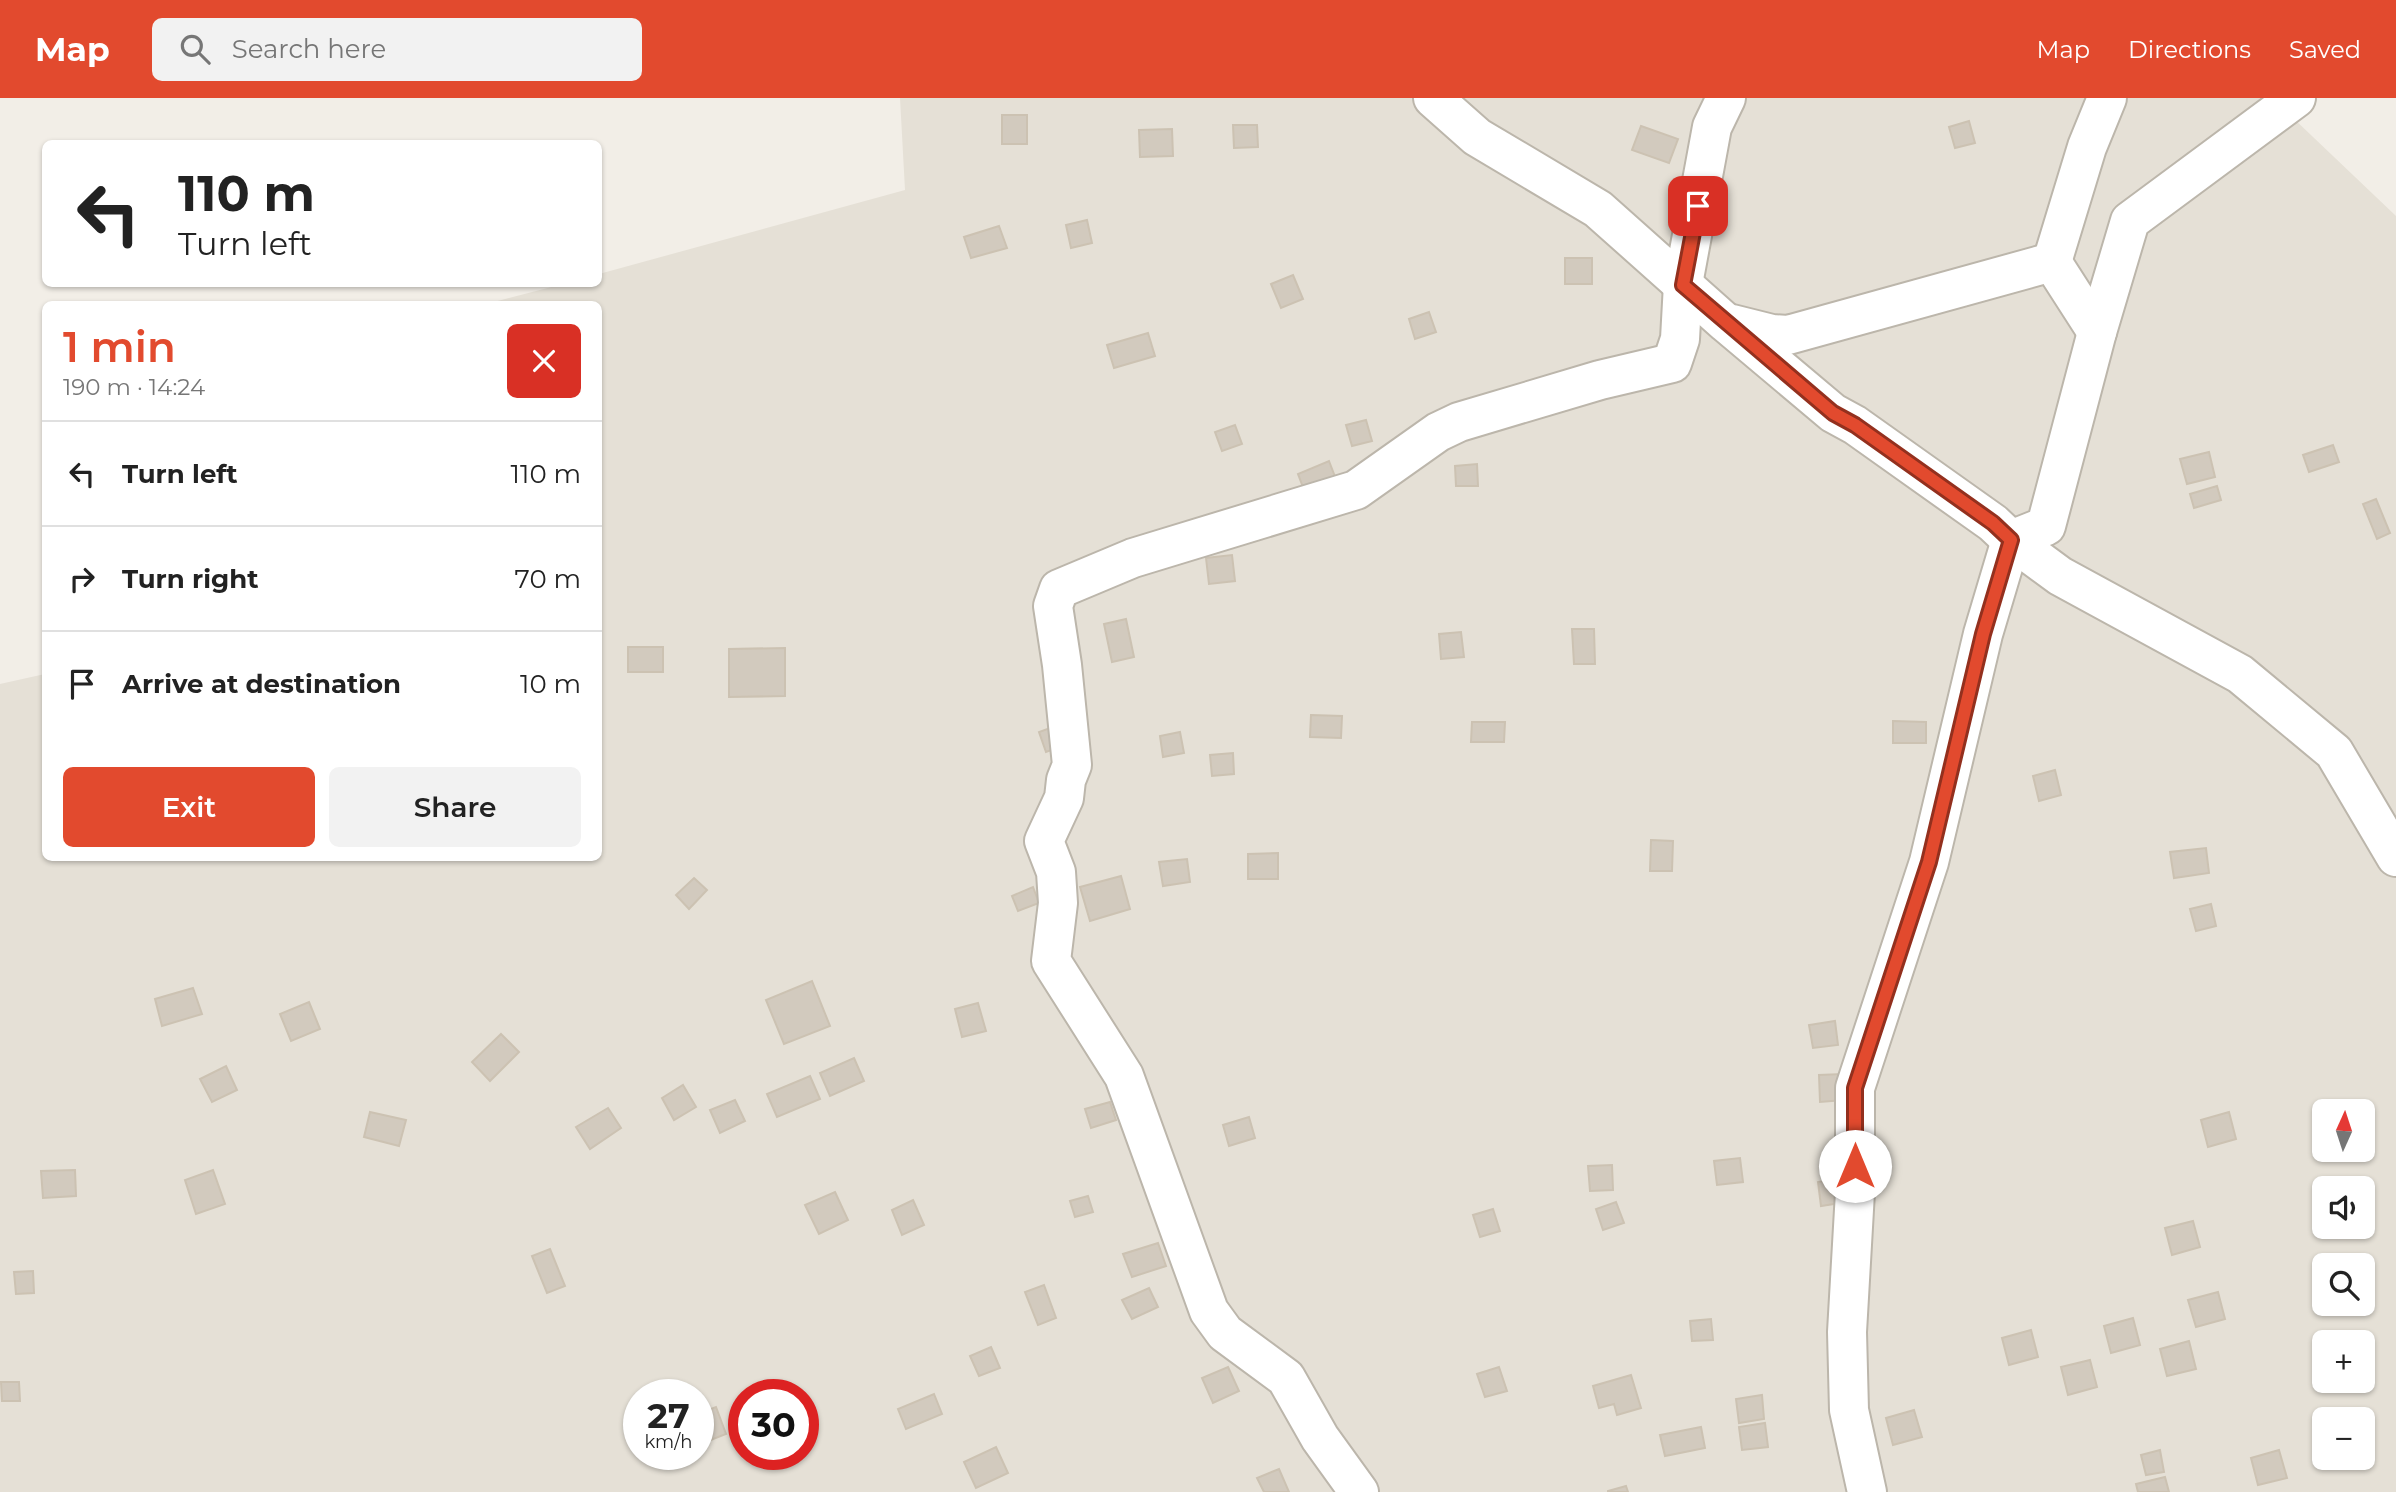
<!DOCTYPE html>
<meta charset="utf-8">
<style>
:root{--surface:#fff;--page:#f2f2f2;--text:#222;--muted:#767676;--line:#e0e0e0;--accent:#e24a2e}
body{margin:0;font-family:Montserrat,sans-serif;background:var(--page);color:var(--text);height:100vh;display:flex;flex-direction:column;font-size:26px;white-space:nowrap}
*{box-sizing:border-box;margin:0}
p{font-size:23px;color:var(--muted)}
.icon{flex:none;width:38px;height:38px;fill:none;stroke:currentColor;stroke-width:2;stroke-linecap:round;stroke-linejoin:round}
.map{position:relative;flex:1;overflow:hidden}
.sheet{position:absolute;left:42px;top:203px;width:560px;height:560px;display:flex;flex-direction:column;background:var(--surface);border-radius:10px;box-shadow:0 2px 5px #0004}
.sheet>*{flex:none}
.hud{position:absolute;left:42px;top:42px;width:560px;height:147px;border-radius:10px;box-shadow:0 2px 5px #0004;background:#fff;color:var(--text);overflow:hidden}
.needle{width:46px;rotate:3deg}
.controls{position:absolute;left:2312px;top:1001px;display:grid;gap:14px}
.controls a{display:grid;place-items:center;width:63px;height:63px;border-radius:10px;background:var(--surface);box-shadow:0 2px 5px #0004;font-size:35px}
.speed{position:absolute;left:623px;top:1281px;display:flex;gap:14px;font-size:35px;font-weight:700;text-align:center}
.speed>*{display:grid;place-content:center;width:91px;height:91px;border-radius:50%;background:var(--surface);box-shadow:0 2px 5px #0004;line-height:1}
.speed small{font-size:18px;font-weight:400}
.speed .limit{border:10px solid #d22;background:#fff;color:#111}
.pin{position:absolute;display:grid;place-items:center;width:60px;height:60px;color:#fff;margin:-30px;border-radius:14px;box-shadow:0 4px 10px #0006}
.me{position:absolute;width:77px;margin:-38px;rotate:0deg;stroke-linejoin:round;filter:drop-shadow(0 0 5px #0008)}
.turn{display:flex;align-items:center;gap:24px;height:147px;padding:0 21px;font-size:32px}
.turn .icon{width:91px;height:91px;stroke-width:2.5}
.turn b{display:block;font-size:49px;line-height:60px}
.round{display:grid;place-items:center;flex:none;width:74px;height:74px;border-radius:10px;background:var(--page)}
.headline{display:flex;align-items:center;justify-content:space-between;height:119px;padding:0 21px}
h1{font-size:42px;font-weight:600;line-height:52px;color:var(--accent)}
.action{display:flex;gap:14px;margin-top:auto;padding:14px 21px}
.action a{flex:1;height:80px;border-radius:10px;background:var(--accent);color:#fff;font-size:28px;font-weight:600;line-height:80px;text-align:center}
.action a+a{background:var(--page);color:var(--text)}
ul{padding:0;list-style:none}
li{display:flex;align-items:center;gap:21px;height:105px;padding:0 21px;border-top:2px solid var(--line)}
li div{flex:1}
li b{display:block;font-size:26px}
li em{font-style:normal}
header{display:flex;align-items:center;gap:42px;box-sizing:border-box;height:98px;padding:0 35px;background:var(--accent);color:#fff}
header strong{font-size:33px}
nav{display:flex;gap:38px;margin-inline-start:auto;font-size:24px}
.search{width:490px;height:63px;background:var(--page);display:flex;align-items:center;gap:18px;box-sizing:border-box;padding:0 24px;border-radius:10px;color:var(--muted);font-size:26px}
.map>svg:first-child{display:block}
</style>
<header>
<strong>Map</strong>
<div class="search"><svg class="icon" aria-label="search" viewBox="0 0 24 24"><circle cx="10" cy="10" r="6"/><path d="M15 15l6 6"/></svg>Search here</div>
<nav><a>Map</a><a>Directions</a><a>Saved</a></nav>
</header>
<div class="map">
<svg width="2396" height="1394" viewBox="0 0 2396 1394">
<rect width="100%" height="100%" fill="#f2eee7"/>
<!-- residential -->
<path fill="#e5e0d6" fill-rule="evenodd" d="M900,0H2272L2396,118V1394H0V586L45,576L46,760H598V206H486L563,186H598L599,176L905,92ZM2324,1013H2362V1052H2324ZM2324,1090H2362V1129H2324ZM2324,1167H2362V1206H2324ZM2324,1244H2362V1283H2324ZM639,1297H698V1356H639ZM744,1297H803V1356H744ZM2324,1321H2362V1360H2324Z"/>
<!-- building -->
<g fill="#d2cabe" stroke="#ccc2b2" stroke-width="2">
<rect x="1002" y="17" width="25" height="29"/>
<polygon points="1969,23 1975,45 1955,50 1949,29"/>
<polygon points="1233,27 1257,27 1258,49 1234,50"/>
<polygon points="1641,28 1678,41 1669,65 1632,52"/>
<polygon points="1172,31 1173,58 1140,59 1139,32"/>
<polygon points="1087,122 1092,145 1071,150 1066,127"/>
<polygon points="999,128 1007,150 971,160 964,139"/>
<rect x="1565" y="160" width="27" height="26"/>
<polygon points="1293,177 1303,201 1281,210 1271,186"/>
<polygon points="1429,214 1436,234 1415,241 1409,221"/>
<polygon points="1148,235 1155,258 1114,270 1107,247"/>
<polygon points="1366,322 1372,343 1352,348 1346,327"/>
<polygon points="1235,327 1242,346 1222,353 1215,334"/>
<polygon points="2333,347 2339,364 2309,374 2303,357"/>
<polygon points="2209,354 2215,379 2187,386 2180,361"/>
<polygon points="1329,363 1337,384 1306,397 1298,376"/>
<polygon points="1477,366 1478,388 1456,388 1455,368"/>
<polygon points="2217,388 2221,402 2194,410 2190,396"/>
<polygon points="2376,401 2390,435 2377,441 2363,406"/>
<polygon points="1232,457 1235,483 1209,486 1206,460"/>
<polygon points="1126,521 1134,559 1112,564 1104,526"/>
<polygon points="1572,531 1594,531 1595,566 1574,566"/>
<polygon points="1461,534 1464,559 1441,561 1439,536"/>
<rect x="628" y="549" width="35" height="25"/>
<polygon points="785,550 785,598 729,599 729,551"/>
<polygon points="1311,617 1342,618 1341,640 1310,639"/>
<polygon points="1893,623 1926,624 1926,645 1893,645"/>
<polygon points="1472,624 1505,624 1504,644 1471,644"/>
<polygon points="1061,626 1068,646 1046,654 1039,634"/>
<polygon points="1180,634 1184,655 1163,659 1160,638"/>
<polygon points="1233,655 1234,676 1212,678 1210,657"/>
<polygon points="2055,672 2061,697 2039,703 2033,678"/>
<polygon points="1651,742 1673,743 1672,773 1650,773"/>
<polygon points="2206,750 2209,775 2174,780 2170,754"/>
<polygon points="1278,755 1278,781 1248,781 1248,756"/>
<polygon points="1187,761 1190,784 1163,788 1159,764"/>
<polygon points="1121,778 1130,811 1090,823 1080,789"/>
<polygon points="694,780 707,792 689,811 676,797"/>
<polygon points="1033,789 1039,805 1018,813 1012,798"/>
<polygon points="2211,806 2216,828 2196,833 2190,811"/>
<polygon points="812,883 830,928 784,946 766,902"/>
<polygon points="193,890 202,916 162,928 155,901"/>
<polygon points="309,904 320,931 291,943 280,916"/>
<polygon points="978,905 986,933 962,939 955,911"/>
<polygon points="1835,923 1838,947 1813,950 1809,927"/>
<polygon points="501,936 519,954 490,983 472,964"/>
<polygon points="854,960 864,983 830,998 820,975"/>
<polygon points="226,968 237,992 212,1004 200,981"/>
<polygon points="1843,976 1844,1002 1820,1004 1819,977"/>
<polygon points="810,978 820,1001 777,1019 767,996"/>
<polygon points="683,987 696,1009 674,1022 662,1000"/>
<polygon points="735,1002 745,1023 720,1035 710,1012"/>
<polygon points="1110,1004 1116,1022 1091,1030 1085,1011"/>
<polygon points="608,1010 621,1030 590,1051 576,1029"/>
<polygon points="370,1014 406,1022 399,1048 364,1039"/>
<polygon points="2229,1014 2236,1041 2208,1049 2201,1022"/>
<polygon points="1249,1019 1255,1040 1229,1048 1223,1027"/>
<polygon points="1740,1060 1743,1084 1717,1087 1714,1063"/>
<polygon points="1612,1067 1613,1092 1590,1093 1588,1068"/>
<polygon points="75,1072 76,1098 43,1100 41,1073"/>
<polygon points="213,1072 225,1106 196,1116 185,1082"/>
<polygon points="1843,1080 1847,1104 1821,1108 1818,1084"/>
<polygon points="835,1094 848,1122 819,1136 805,1107"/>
<polygon points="1088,1098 1093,1114 1075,1119 1070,1103"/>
<polygon points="913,1102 924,1127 902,1137 892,1112"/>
<polygon points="1616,1104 1624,1125 1603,1132 1596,1111"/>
<polygon points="1493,1111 1500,1133 1480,1139 1473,1117"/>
<polygon points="2193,1123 2200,1149 2172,1157 2165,1130"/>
<polygon points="1158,1145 1166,1168 1132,1179 1123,1156"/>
<polygon points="550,1151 565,1188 547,1195 532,1158"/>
<polygon points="33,1173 34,1195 16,1196 14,1174"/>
<polygon points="1044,1187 1056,1220 1038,1227 1025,1194"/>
<polygon points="1149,1190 1158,1209 1132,1221 1122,1202"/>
<polygon points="2218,1194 2225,1221 2196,1229 2188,1202"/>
<polygon points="2133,1220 2140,1247 2111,1255 2104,1228"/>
<polygon points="1711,1221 1713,1242 1692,1243 1690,1223"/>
<polygon points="2031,1232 2038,1259 2009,1267 2002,1240"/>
<polygon points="2189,1243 2196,1271 2167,1278 2160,1251"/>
<polygon points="991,1249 1000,1270 979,1278 970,1258"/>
<polygon points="2090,1262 2097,1289 2068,1297 2061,1269"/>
<polygon points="1228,1269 1239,1293 1213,1305 1202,1280"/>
<polygon points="1499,1269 1507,1293 1485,1299 1477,1276"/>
<polygon points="1631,1277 1641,1310 1617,1317 1614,1306 1599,1310 1593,1288"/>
<polygon points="1,1284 19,1284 20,1303 2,1303"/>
<polygon points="934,1296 942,1316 906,1331 898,1311"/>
<polygon points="1762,1297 1764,1321 1739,1325 1736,1301"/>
<polygon points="716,1309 726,1336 698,1347 698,1316"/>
<polygon points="1914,1312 1922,1339 1893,1347 1886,1320"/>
<polygon points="1765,1325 1768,1349 1742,1352 1739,1329"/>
<polygon points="1701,1329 1705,1350 1665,1358 1660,1337"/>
<polygon points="996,1349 1008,1375 976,1390 964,1364"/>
<polygon points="2160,1352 2164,1374 2146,1377 2141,1357"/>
<polygon points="2279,1352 2287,1380 2258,1387 2251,1360"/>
<polygon points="1279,1371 1289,1394 1264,1394 1257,1380"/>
<polygon points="2165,1379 2169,1394 2138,1394 2136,1386"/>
<polygon points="1626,1388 1628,1394 1608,1394 1608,1393"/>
</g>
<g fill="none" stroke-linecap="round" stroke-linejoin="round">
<!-- minor casing -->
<g stroke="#bcb6ab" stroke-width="42">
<g id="minor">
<polyline points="1433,0 1477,39 1598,111 1726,225 1833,315 1855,327 1993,425 2011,442 2060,478 2240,576 2334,654 2396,759"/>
<polyline points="2052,164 2087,49 2107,0"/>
<polyline points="2052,164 2097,234"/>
<polyline points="1732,226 1772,236 1788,237 2052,164"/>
<polyline points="1359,1394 1320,1340 1286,1280 1225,1235 1209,1213 1124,978 1051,863 1058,805 1056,774 1044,743 1064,700 1066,682 1072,667 1062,567 1053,508 1059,491 1133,460 1356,392 1438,334 1459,324 1600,282 1672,265 1680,241 1683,186 1712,29 1726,0"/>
<polyline points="1867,1394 1849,1312 1847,1234 1855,1094 1855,990 1929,764 1983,536 2011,442 2046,428 2097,234 2130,123 2296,0"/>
</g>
</g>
<!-- minor -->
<use href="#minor" stroke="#fff" stroke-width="38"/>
</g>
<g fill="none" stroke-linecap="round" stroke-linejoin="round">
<!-- route casing -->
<g stroke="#93301e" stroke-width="18">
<polyline id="route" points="1698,108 1683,187 1833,315 1855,327 1993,425 2011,442 1983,536 1929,764 1855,990 1855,1068"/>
</g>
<!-- route -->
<use href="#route" stroke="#e24a2e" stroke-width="12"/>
</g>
</svg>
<div class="controls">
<a><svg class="needle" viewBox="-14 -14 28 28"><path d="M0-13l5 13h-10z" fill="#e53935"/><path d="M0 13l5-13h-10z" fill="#767676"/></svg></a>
<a><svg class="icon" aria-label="sound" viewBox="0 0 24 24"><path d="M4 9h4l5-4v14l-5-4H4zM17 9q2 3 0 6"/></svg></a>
<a><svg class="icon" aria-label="search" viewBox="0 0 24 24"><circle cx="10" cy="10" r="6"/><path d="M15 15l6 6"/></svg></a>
<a>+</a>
<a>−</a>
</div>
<div class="speed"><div>27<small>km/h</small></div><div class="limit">30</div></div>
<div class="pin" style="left:1698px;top:108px;background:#d93025"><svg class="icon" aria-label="arrive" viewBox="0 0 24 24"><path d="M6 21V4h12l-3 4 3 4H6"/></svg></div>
<svg class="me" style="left:1855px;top:1068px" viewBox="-20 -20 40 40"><circle r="19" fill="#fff"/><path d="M0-13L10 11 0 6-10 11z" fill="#e24a2e"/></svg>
<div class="hud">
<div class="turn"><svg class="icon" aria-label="left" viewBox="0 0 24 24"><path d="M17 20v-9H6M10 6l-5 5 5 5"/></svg><div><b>110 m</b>Turn left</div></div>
</div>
<section class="sheet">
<div class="headline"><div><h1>1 min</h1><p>190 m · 14:24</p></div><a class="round" style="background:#d93025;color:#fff"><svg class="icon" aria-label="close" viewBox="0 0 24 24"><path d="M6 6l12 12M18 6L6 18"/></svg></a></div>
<ul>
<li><svg class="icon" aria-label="left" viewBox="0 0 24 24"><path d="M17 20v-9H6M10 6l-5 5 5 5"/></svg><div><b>Turn left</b></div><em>110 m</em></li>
<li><svg class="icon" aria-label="right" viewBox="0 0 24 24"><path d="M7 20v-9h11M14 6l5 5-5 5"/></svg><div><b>Turn right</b></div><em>70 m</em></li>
<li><svg class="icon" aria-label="arrive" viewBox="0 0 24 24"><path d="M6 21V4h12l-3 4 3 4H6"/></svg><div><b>Arrive at destination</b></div><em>10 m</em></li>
</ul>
<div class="action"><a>Exit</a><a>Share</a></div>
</section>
</div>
